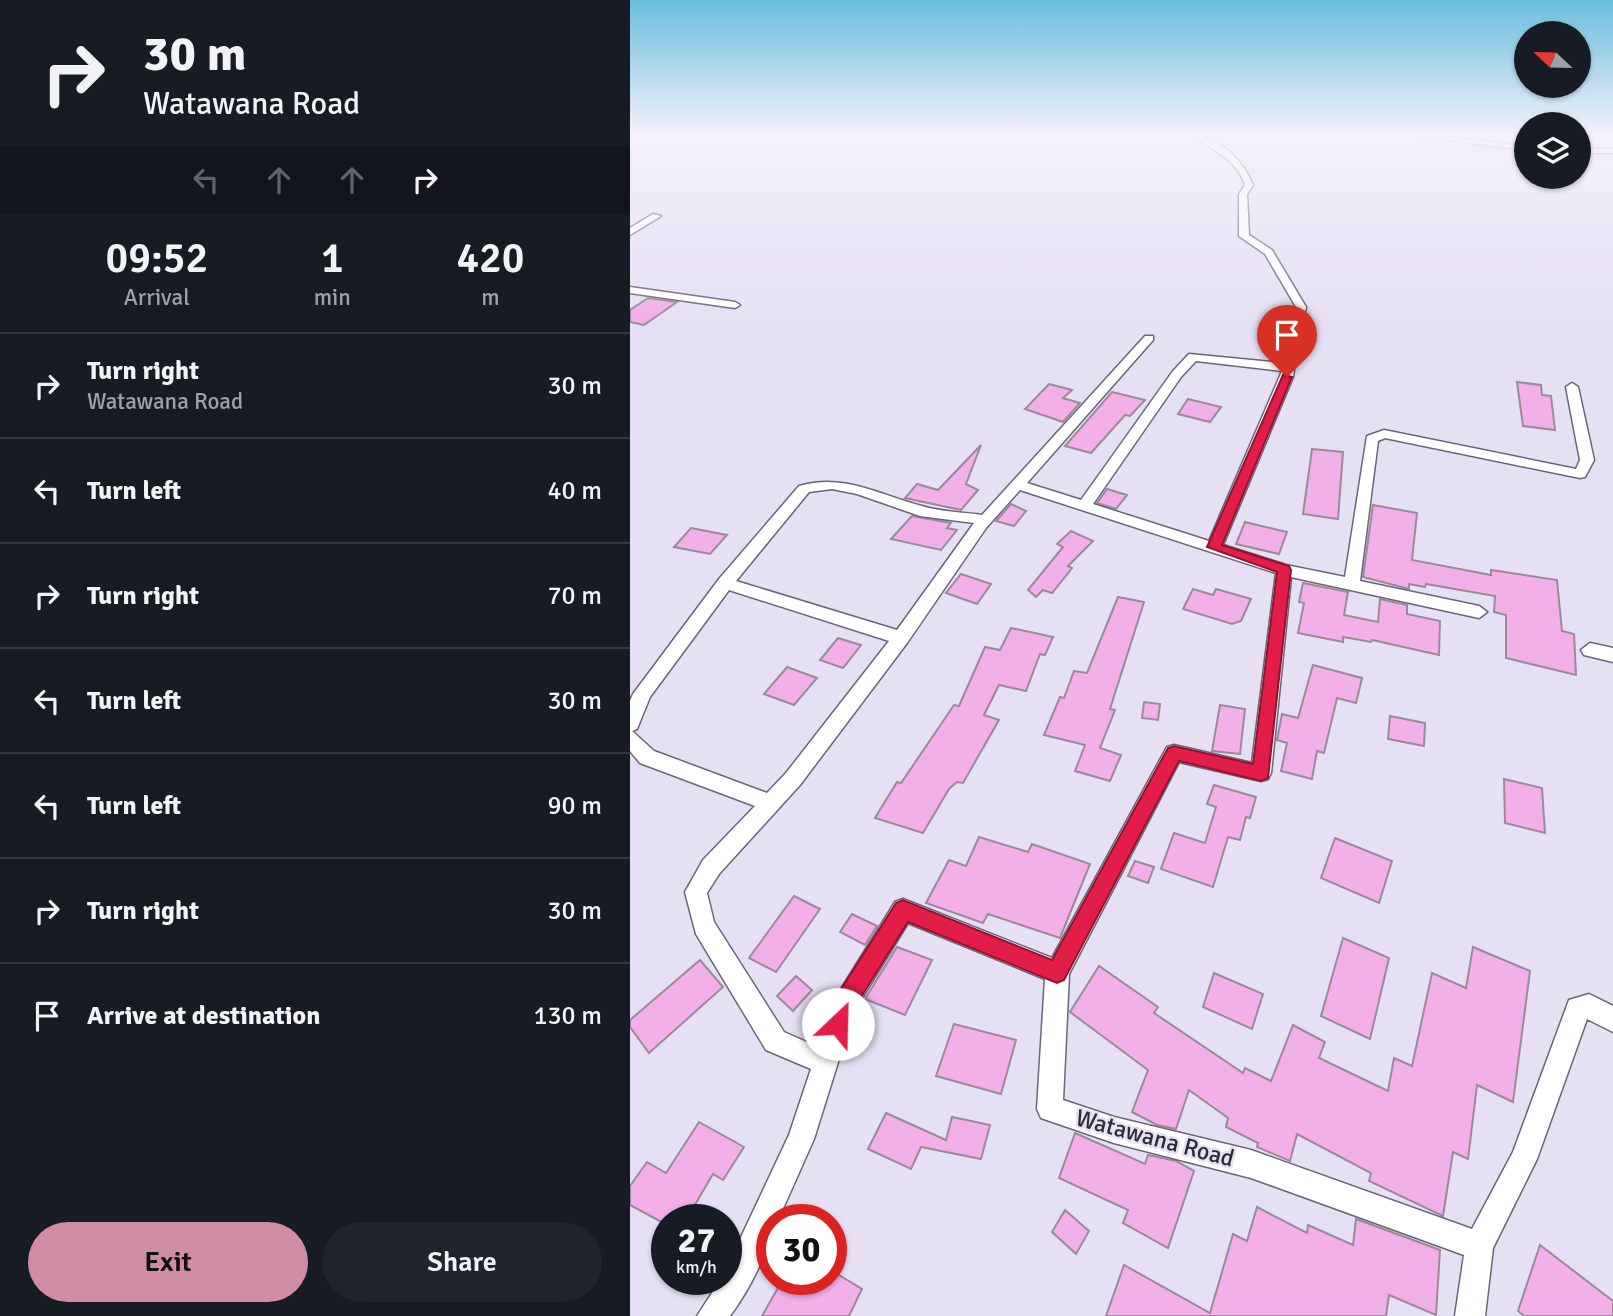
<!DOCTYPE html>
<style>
:root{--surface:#171b24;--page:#20242c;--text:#f1f3f6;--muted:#9ea1a6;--line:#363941;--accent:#cf8ca4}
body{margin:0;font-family:Signika,sans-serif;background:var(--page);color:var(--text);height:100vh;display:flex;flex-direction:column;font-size:26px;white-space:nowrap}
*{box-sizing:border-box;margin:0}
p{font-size:23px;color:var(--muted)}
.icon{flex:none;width:38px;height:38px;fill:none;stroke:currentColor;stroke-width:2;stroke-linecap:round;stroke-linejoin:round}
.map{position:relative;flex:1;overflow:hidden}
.side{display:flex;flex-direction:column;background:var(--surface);width:630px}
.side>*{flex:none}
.top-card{background:#171b24;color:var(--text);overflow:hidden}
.needle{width:46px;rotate:292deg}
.tools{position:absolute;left:884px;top:21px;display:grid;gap:14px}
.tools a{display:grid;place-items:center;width:77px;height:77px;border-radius:50%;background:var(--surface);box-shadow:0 2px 5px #0004;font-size:35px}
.speed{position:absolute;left:21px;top:1204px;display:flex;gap:14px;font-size:35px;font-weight:700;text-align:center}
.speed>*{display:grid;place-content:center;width:91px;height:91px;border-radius:50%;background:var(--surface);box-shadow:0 2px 5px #0004;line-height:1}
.speed small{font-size:18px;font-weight:400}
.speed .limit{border:10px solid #d22;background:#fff;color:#111}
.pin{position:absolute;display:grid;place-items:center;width:60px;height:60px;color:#fff;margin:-72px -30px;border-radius:50% 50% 50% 0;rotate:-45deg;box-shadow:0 0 7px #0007}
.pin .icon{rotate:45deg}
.me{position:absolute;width:77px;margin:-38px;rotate:24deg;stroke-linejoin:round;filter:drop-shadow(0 0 5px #0008)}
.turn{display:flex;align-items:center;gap:24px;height:147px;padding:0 28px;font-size:32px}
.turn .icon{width:91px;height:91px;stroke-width:2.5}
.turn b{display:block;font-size:49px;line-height:60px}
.lanes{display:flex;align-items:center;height:66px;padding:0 28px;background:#0003;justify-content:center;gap:35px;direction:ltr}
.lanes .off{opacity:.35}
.eta{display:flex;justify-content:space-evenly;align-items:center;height:119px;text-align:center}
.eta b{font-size:42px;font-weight:600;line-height:49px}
.primary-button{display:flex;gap:14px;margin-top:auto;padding:14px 28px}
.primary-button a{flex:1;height:80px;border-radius:42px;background:var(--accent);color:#111;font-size:28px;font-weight:600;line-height:80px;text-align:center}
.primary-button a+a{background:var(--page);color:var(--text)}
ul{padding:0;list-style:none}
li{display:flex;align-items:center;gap:21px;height:105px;padding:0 28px;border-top:2px solid var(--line)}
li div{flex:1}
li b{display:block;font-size:26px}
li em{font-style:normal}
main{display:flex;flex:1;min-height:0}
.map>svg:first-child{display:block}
</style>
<main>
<section class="side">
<div class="top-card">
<div class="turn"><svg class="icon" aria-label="right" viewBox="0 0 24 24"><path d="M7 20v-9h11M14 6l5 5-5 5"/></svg><div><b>30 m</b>Watawana Road</div></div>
<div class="lanes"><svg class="icon off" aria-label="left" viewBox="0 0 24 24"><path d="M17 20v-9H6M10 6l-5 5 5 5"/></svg><svg class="icon off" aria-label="ahead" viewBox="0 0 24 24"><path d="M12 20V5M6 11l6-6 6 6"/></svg><svg class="icon off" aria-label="ahead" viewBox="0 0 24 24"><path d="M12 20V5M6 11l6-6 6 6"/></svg><svg class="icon" aria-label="right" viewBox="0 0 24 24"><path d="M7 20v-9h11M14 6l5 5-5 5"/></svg></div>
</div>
<div class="eta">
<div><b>09:52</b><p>Arrival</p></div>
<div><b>1</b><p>min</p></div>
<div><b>420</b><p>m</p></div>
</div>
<ul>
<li><svg class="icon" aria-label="right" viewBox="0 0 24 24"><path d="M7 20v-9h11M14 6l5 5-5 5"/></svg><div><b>Turn right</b><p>Watawana Road</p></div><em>30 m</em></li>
<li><svg class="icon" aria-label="left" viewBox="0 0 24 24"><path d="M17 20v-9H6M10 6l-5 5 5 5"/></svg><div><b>Turn left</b></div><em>40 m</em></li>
<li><svg class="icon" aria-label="right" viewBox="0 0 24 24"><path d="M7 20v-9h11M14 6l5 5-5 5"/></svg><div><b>Turn right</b></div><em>70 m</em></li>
<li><svg class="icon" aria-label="left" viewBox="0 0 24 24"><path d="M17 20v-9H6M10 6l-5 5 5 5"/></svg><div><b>Turn left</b></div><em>30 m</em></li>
<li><svg class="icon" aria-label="left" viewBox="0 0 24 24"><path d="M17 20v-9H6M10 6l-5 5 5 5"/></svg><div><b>Turn left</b></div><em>90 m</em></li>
<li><svg class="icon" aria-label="right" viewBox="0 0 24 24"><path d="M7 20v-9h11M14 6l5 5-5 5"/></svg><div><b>Turn right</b></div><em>30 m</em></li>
<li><svg class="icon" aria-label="arrive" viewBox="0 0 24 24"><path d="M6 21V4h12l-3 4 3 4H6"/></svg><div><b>Arrive at destination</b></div><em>130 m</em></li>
</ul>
<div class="primary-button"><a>Exit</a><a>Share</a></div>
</section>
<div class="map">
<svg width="983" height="1316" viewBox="0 0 983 1316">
<rect width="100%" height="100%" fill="#e6e0f5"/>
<!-- building -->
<g fill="#f2afe8" stroke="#9b8a98" stroke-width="2">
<polygon points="18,298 47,302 14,325 0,322 0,310"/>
<polygon points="887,382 911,385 912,395 921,396 925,430 893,426"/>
<polygon points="419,384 442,390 433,398 450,403 433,422 395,409"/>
<polygon points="482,392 515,400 500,416 495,415 461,453 435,446"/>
<polygon points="558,399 591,407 580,422 548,414"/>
<polygon points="351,445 336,484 348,490 331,510 275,498 287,484 308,490"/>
<polygon points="682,449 713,452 708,519 673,514"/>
<polygon points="477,489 497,495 486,509 467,503"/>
<polygon points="381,504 396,511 384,526 366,521"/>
<polygon points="743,505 787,513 782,560 861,575 861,570 927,580 932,631 944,634 946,675 876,658 876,615 864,612 865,596 796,584 795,587 779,584 779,589 733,577"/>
<polygon points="282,516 321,523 317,528 327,530 311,550 261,539"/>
<polygon points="615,522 657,532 649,554 606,544"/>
<polygon points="61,528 97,535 80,554 44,547"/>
<polygon points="441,531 463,541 438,566 442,568 422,593 413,590 406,597 398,590 433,547 427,544"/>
<polygon points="331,574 361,584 347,604 316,593"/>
<polygon points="673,583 718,592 714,615 748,622 750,599 777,605 777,614 810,621 809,655 742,640 741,642 713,637 713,642 668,633 674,603 669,602"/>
<polygon points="563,589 583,595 586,589 621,599 611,621 602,624 553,609"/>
<polygon points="488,597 514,602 480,709 485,710 470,748 491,755 480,781 445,771 455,745 414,735 430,697 434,698 444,671 457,673"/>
<polygon points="381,628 423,637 415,655 410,654 396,691 369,685 354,715 369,720 333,783 327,782 319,789 293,833 245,818 267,782 271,783 324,705 329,706 355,647 370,650"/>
<polygon points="208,638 231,645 213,668 190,660"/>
<polygon points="683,665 732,678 726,703 707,698 694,753 687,751 682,779 651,771 657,743 647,740 652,714 668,718"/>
<polygon points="157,667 187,678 164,705 134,694"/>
<polygon points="514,702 530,704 528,720 512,718"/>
<polygon points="590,705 615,709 610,754 582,751"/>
<polygon points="760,716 795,723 794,746 758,739"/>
<polygon points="874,779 912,788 915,833 875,823"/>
<polygon points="584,785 626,797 620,818 616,817 610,840 598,837 583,887 531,869 544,833 575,843 586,807 577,804"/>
<polygon points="349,837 398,852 402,844 460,864 430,938 358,914 353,923 296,903 319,860 336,866"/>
<polygon points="705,838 762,861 749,903 691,878"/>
<polygon points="505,861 524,867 518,883 498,876"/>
<polygon points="164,896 190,909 146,972 119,958"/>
<polygon points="222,914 247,926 235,945 210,932"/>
<polygon points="713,938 759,958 740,1039 691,1016"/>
<polygon points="267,947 302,960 275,1015 235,999"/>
<polygon points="843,947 900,971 883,1102 847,1085 838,1159 823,1152 813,1216 739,1181 741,1173 667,1134 660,1161 627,1147 628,1143 596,1127 598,1118 559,1090 546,1129 527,1125 502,1112 518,1070 440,1012 469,966 528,1007 524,1013 613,1073 615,1068 641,1081 663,1025 695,1042 689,1058 758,1091 764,1058 782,1066 802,973 836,988"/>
<polygon points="70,960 93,987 19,1053 0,1027 0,1020"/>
<polygon points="584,973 633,994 622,1029 573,1007"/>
<polygon points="166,976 182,990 163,1011 147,996"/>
<polygon points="324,1024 386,1040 371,1094 306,1076"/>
<polygon points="256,1113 316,1140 322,1117 360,1125 351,1159 291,1147 281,1169 238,1149"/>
<polygon points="69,1122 114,1147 93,1180 83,1174 56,1220 37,1220 37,1225 0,1205 0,1186 17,1162 36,1173"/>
<polygon points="445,1133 515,1164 518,1155 546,1161 564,1171 538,1248 493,1223 498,1210 429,1178"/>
<polygon points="627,1207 677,1233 678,1225 723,1245 726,1219 810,1250 806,1315 759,1295 756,1316 476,1316 494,1265 580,1313 603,1234 617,1241"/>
<polygon points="435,1210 459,1231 446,1254 422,1232"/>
<polygon points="910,1245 983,1301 983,1316 894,1316 888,1311"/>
<polygon points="204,1272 232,1289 219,1316 132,1316 153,1279 201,1279"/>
</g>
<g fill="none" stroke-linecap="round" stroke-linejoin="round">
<!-- street casing -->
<g stroke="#6b6578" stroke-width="3">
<g id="street">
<path d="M563,136C588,134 615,163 623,185L617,194L619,235L642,250L676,307L667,357L661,366L664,370L663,377L593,545L656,565L715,577L737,436L754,430L946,469L950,460L936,387L942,383L948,387L964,460L955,477L950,478L755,438L748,441L730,581L849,606L857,612L849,618L661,577L641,773L638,779L631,781L549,762L439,974L433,1100L484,1117L621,1150L842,1229L883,1152L939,1000L959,994L983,1006V1032L957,1019L907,1159L863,1248L855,1316H825L834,1255L621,1178L484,1143L411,1118L407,1109L415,979L278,923L224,1011L184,1139L148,1220H142C142,1249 117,1293 100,1316H67L91,1279H96V1269L159,1135L181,1069L136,1050L66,934L55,892L73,860L125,806L10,763L0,751V701L3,694L89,579L169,486C214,473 249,495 292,506C311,512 332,512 352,515L515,336H523V340L397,483L451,500L543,371L559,354L651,363L663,328L666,307L635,254L609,236V194L615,185C606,158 584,152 563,136ZM566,361L652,371L579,541L463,504L551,377ZM202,489L227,494L290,516L344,523L267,630L106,581L179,492ZM390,490L646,573L622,763L544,745L537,747L422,958L273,899L265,902L206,997L188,1047L154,1032L84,922L77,893L89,874L170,785L277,643L356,528ZM99,590L259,641L156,773L137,793L24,751L2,731L7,729L20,697Z"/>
<polygon points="785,136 806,136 896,146 896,150"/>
<rect x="948" y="149" width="35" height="4"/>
<polygon points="23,214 31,216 0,235 0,228"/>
<polygon points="0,287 105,302 110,305 105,308 0,293"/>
<polygon points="960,643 983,648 983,662 954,655 951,650"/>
</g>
</g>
<!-- street -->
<use href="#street" fill="#fff" fill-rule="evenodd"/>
</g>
<!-- sky -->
<linearGradient id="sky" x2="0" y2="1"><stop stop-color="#6bbdde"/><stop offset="0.42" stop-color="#f4f1fa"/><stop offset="1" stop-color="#f4f1fa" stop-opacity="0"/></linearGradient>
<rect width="983" height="320" fill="url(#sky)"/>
<!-- route -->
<polygon fill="#e11d48" stroke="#92132f" stroke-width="2" points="653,375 662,377 592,545 659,566 661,570 638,778 631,781 549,761 434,980 427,983 278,922 223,1010 215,1032 208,1036 200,1032 196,1024 206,997 266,903 273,900 422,960 538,748 544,746 623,764 647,572 577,547"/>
<g text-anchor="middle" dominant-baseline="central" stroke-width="5" stroke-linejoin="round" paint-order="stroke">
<!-- near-street labels -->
<g font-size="24" fill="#2d2b33" stroke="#e6e0f5">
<text transform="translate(525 1138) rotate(15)">Watawana Road</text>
</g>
</g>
</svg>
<div class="tools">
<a><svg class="needle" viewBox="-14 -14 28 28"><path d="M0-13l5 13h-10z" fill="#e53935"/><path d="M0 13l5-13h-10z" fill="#9ea1a6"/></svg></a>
<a><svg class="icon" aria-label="layers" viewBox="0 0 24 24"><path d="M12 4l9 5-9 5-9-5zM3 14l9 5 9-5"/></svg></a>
</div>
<div class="speed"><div>27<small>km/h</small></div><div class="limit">30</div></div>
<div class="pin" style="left:657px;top:377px;background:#d93025"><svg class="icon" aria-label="arrive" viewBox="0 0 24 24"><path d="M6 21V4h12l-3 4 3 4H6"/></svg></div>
<svg class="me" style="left:208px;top:1024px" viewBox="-20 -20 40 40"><circle r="19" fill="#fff"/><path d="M0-13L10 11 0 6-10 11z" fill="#e11d48"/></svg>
</div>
</main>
